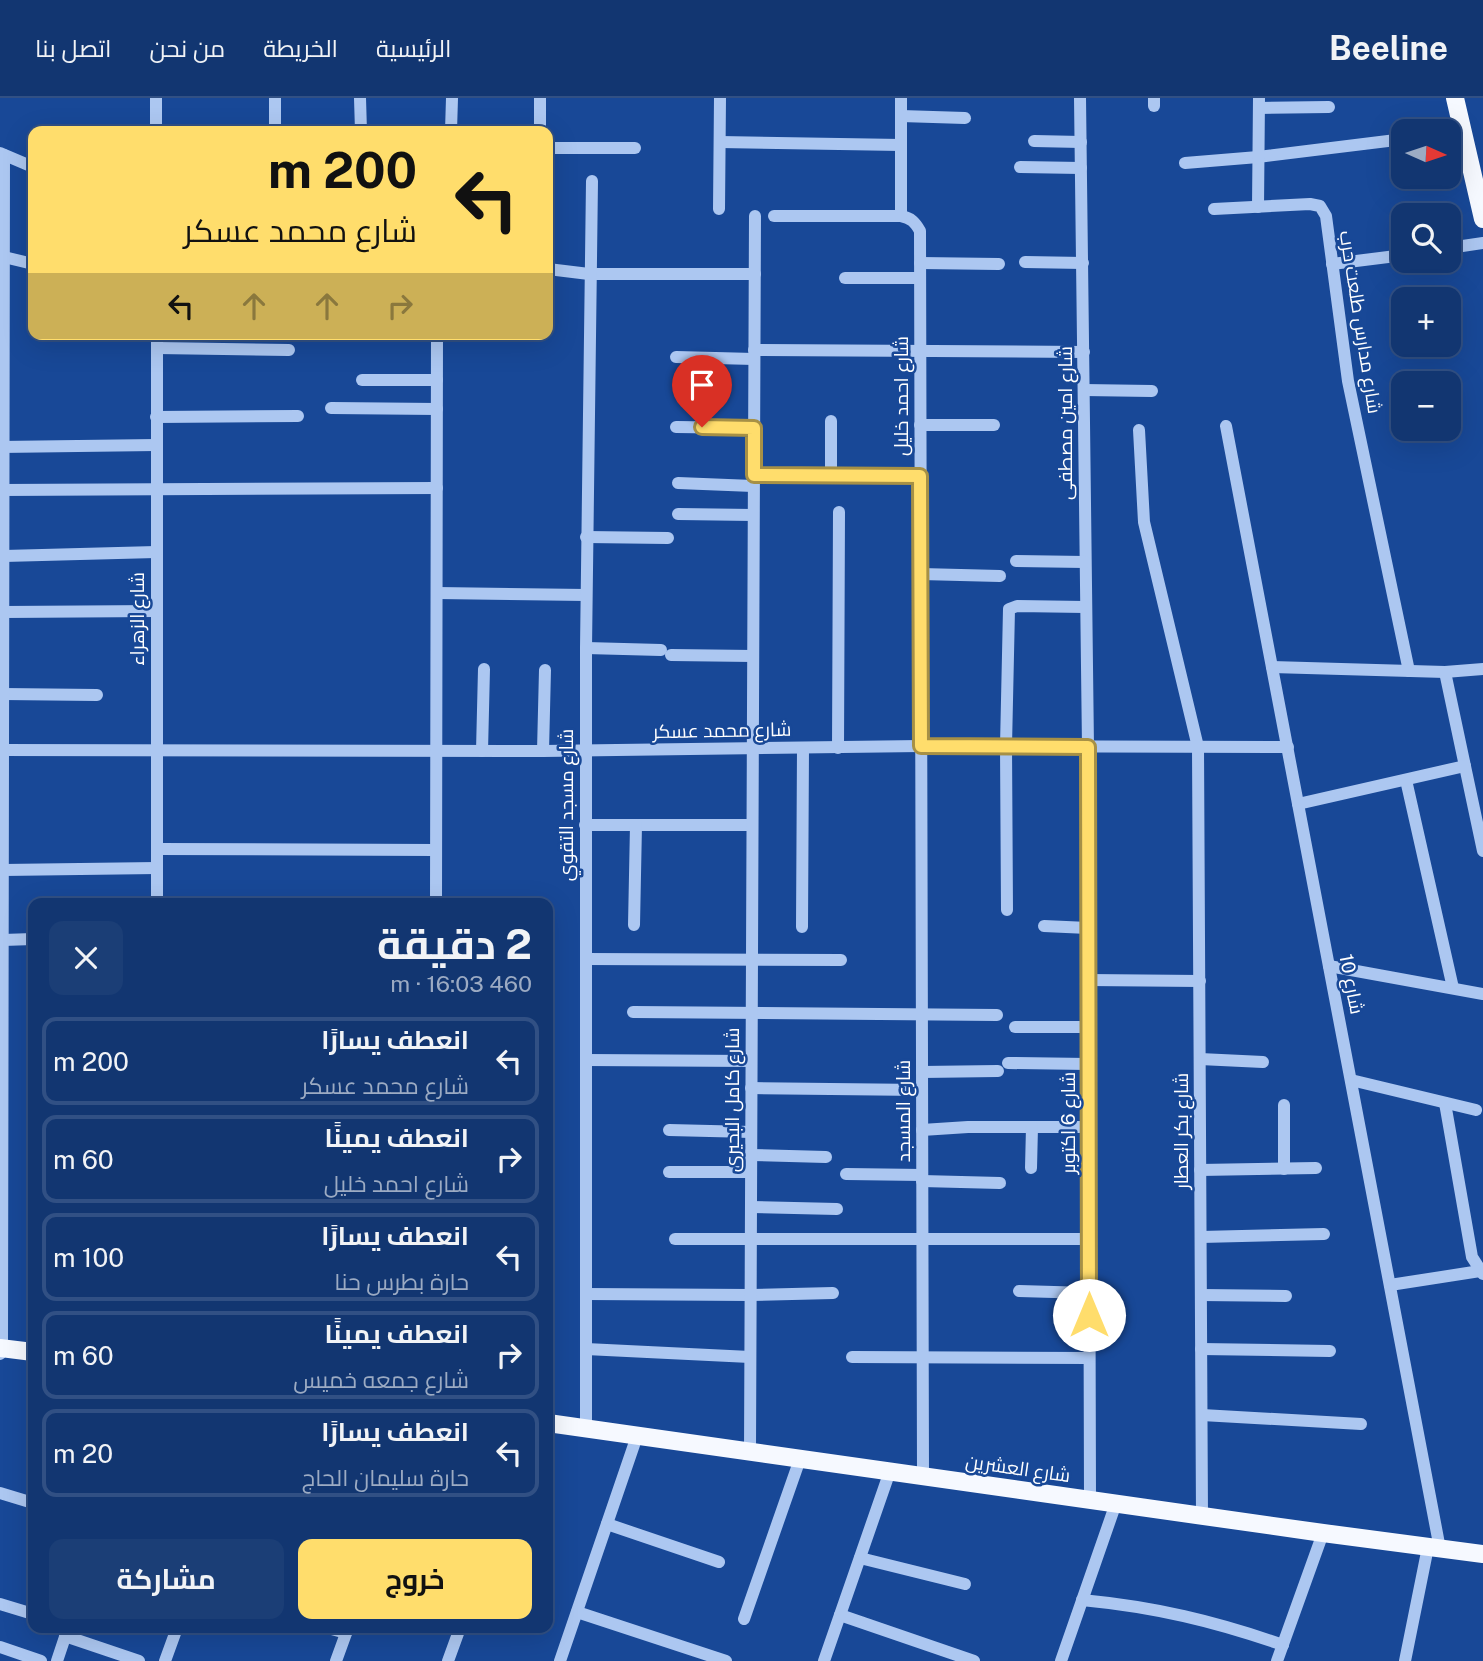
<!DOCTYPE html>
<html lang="ar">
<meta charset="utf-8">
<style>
:root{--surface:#123671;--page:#1b3e76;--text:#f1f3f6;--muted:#9cabc3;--line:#315084;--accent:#ffdd6c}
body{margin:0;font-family:"Public Sans",Cairo,sans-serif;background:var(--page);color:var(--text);direction:rtl;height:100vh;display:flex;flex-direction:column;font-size:26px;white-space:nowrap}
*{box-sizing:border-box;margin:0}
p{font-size:23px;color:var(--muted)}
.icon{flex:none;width:38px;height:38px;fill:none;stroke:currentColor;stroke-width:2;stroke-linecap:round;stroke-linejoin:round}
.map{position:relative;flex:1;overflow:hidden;direction:ltr}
.sheet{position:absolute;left:28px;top:800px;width:525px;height:735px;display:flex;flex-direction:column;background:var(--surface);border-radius:14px;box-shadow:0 7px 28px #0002,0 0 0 2px var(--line);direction:rtl}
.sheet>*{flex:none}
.guide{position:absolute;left:28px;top:28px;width:525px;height:214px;border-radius:14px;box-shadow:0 7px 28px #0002,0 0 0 2px var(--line);direction:rtl;background:#ffdd6c;color:#111;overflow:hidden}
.needle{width:46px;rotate:93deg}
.controls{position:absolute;left:1391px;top:21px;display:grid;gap:14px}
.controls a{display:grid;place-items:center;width:70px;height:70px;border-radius:14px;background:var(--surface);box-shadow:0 7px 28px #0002,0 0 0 2px var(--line);font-size:35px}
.pin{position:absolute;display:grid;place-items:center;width:60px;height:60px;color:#fff;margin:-72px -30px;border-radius:50% 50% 50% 0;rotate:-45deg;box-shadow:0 0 7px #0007}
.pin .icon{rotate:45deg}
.me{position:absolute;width:77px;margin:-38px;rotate:0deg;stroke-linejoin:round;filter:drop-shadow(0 0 5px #0008)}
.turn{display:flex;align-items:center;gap:24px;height:147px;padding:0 21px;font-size:32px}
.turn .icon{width:91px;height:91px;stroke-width:2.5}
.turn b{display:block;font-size:49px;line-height:60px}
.lanes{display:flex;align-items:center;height:66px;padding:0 21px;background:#0003;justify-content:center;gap:35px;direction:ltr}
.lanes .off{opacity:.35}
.round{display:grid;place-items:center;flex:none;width:74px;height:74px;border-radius:14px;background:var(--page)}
.head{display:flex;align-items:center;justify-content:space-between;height:119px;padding:0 21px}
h1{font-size:42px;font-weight:700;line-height:52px}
.cta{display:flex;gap:14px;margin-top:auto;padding:14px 21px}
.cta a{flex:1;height:80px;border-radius:14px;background:var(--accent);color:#111;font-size:28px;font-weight:700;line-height:80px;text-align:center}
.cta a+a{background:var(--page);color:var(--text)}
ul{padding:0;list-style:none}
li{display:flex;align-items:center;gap:21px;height:88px;margin:0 14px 10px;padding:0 7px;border:4px solid var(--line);border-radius:14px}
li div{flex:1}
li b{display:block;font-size:26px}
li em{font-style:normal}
header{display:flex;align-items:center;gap:42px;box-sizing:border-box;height:98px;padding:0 35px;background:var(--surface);border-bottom:2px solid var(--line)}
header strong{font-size:33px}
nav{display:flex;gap:38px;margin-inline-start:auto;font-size:24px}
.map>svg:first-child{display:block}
</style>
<header>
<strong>Beeline</strong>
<nav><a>الرئيسية</a><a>الخريطة</a><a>من نحن</a><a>اتصل بنا</a></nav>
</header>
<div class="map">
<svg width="1483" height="1563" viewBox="0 0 1483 1563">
<rect width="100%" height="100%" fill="#184897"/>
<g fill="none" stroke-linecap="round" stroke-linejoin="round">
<!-- minor -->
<g stroke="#acc7f1" stroke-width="12">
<polyline points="156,0 156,33"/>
<polyline points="275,0 275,33"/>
<polyline points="360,0 361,33"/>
<path d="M901,0V118C911,120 915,124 920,133L923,1378"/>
<polyline points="1080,0 1088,649 1090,1401"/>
<polyline points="1154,8 1154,0"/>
<polyline points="1259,10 1329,9"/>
<polyline points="901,18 965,20"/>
<polyline points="451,33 452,0"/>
<polyline points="540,33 540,0"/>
<polyline points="1449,36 1463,34"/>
<polyline points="1034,43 1081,44"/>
<polyline points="720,44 901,47"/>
<polyline points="548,50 635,50"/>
<polyline points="0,55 33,69"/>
<polyline points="1185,65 1258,59 1404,41"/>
<polyline points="1020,69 1081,70"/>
<polyline points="1258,109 1259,0"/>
<polyline points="719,111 720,0"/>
<polyline points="1214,111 1310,106 1320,108 1326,118 1348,283 1409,573"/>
<polyline points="774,118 901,118"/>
<polyline points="1449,150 1483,145"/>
<polyline points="4,159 33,166"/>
<polyline points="1025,164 1083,165"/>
<polyline points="920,165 999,166"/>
<polyline points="1332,166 1404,157"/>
<polyline points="548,171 589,176 755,176"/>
<polyline points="845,180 920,180"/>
<polyline points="157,236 157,805"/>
<polyline points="157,250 289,252"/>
<polyline points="754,252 1084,254"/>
<polyline points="676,259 754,261"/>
<polyline points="362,282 437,282"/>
<polyline points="1084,292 1152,293"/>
<polyline points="331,310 437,311"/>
<polyline points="156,319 298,318"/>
<polyline points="920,327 994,327"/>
<polyline points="1226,328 1440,1451"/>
<polyline points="676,329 754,330"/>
<polyline points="1139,332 1144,424 1198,649 1202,1417"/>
<polyline points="0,349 156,347"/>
<polyline points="754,377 920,378"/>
<polyline points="831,378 831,323"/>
<polyline points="678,385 753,388"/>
<polyline points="0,392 437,390"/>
<polyline points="678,416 753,417"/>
<polyline points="586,439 668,440"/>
<polyline points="4,458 156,454"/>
<polyline points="1016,463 1085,464"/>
<polyline points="921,476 1000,478"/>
<polyline points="437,495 586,497"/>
<polyline points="3,514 157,513"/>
<polyline points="586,550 661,552"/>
<polyline points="671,557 753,558"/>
<polyline points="1272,569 1445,574 1483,571"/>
<polyline points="1445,574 1483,753"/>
<polyline points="3,596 97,597"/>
<polyline points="838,650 839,414"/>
<polyline points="0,652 543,653 921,648 1288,649"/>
<polyline points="482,653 484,571"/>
<polyline points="543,653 545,572"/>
<polyline points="1406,682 1453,890"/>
<polyline points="1298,706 1465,668"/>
<polyline points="585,727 752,727"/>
<polyline points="157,751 436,752"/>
<polyline points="3,772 157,770"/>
<polyline points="436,805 437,236"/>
<polyline points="1007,812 1006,648 1009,511 1017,508 1085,509"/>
<polyline points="634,827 636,727"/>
<polyline points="1044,828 1088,830"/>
<polyline points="802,829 803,650"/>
<polyline points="3,842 33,841"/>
<polyline points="586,861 841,862"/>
<polyline points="1329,868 1483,896"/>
<polyline points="1088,882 1200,883"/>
<polyline points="633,914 997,917"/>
<polyline points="1015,929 1088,929"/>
<polyline points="1200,961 1263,964"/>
<polyline points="586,962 751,963"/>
<polyline points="1008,965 1088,966"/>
<polyline points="922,974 998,973"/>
<polyline points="1351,982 1476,1012"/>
<polyline points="751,990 922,992"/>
<polyline points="1445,1005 1472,1159 1483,1176"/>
<polyline points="1284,1007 1284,1071"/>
<polyline points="669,1032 751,1034"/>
<polyline points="922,1032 968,1029 1088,1029"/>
<polyline points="751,1057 826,1059"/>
<polyline points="1031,1070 1032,1029"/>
<polyline points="1200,1072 1316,1070"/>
<polyline points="669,1074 751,1074"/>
<polyline points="846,1076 922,1077"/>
<polyline points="922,1083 1000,1085"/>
<polyline points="751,1109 837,1111"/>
<polyline points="1201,1139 1324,1136"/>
<polyline points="675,1141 1089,1141"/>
<polyline points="1390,1187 1480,1173"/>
<polyline points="1019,1193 1089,1195"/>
<polyline points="586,1196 751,1197 833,1195"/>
<polyline points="1201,1197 1286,1198"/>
<polyline points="586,1251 750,1259"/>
<polyline points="1201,1251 1330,1253"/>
<polyline points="0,1256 2,1250 4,57"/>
<polyline points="852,1259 1089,1260"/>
<polyline points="1202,1317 1361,1326"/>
<polyline points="586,1331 586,550 592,83"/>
<polyline points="750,1354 755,118"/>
<polyline points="0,1395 33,1405"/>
<polyline points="607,1426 719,1464"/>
<polyline points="860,1460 965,1486"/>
<path d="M1082,1502C1155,1509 1214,1523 1283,1547"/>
<polyline points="0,1506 33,1516"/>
<polyline points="577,1514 726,1563"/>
<polyline points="840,1517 974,1563"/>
<polyline points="744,1521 800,1361"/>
<polyline points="328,1530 346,1535"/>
<polyline points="65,1538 139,1563"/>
<polyline points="0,1549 41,1563"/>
<polyline points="57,1563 68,1530"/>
<polyline points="165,1563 177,1530"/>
<polyline points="336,1563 348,1530"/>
<polyline points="448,1563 460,1530"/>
<polyline points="560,1563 637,1338"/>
<polyline points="824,1563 890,1373"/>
<polyline points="1061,1563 1116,1405"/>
<polyline points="1277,1563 1323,1435"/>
<polyline points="1405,1563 1428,1449"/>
</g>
<!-- major -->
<g stroke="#f6f9ff" stroke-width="18">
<polyline points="1455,0 1483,121"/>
<polyline points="0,1250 33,1254"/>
<polyline points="548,1325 1323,1435 1483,1456"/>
</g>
</g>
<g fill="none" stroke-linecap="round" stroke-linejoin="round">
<!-- route casing -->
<g stroke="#a69046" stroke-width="18">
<polyline id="route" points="702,329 754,330 754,377 920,378 921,648 1088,649 1089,1217"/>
</g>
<!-- route -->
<use href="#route" stroke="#ffdd6c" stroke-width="12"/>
</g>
<g text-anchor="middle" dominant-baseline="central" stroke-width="5" stroke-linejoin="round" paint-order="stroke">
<!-- street labels -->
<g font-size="19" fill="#fff" stroke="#184897">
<text transform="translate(1361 224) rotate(81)">شارع مدارس طلعت حرب</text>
<text transform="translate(901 298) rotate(-90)">شارع احمد خليل</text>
<text transform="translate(1065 325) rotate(-90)">شارع امين مصطفى</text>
<text transform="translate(137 521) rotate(-90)">شارع الزهراء</text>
<text transform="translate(722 632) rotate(-1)">شارع محمد عسكر</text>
<text transform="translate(566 707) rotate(-90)">شارع مسجد التقوي</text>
<text transform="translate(1352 886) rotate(79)">شارع 10</text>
<text transform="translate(732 1002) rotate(-90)">شارع كامل البحيرى</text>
<text transform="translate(903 1013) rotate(-90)">شارع المسجد</text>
<text transform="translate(1068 1025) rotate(-90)">شارع 6 اكتوبر</text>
<text transform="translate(1181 1033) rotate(-90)">شارع بكر العطار</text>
<text transform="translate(1018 1370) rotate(8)">شارع العشرين</text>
</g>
</g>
</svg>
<div class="controls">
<a><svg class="needle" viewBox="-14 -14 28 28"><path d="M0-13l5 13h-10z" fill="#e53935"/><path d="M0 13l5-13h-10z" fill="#9cabc3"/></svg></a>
<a><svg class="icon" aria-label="search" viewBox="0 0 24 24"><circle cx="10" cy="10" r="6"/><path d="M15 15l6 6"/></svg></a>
<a>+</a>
<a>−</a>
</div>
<div class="pin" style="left:702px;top:329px;background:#d93025"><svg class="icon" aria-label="arrive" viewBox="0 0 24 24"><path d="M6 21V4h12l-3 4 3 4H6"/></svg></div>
<svg class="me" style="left:1089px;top:1217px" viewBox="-20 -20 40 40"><circle r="19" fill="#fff"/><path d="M0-13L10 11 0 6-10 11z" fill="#ffdd6c"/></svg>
<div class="guide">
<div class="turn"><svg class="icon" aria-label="left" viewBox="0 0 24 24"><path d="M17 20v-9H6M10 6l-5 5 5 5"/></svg><div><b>200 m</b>شارع محمد عسكر</div></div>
<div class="lanes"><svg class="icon" aria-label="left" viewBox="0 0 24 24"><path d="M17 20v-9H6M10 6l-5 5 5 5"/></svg><svg class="icon off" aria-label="ahead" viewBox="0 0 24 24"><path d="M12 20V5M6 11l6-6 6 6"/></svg><svg class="icon off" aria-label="ahead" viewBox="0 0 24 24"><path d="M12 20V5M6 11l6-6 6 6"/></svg><svg class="icon off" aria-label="right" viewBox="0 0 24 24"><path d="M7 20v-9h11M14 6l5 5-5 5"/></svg></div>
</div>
<section class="sheet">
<div class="head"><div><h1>2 دقيقة</h1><p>460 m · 16:03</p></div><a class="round"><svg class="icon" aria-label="close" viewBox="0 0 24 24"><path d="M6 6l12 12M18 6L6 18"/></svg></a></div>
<ul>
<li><svg class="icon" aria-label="left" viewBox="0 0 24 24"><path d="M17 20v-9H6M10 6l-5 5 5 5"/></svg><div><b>انعطف يسارًا</b><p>شارع محمد عسكر</p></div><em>200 m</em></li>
<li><svg class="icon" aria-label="right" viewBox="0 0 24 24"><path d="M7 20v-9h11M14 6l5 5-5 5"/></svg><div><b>انعطف يمينًا</b><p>شارع احمد خليل</p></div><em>60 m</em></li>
<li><svg class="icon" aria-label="left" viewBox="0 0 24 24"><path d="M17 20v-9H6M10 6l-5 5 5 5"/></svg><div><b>انعطف يسارًا</b><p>حارة بطرس حنا</p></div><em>100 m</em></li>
<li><svg class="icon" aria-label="right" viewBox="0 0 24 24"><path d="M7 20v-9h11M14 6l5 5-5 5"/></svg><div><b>انعطف يمينًا</b><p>شارع جمعه خميس</p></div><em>60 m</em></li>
<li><svg class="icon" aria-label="left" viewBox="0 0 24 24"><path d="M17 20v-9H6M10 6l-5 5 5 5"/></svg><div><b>انعطف يسارًا</b><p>حارة سليمان الحاج</p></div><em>20 m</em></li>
</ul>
<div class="cta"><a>خروج</a><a>مشاركة</a></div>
</section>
</div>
